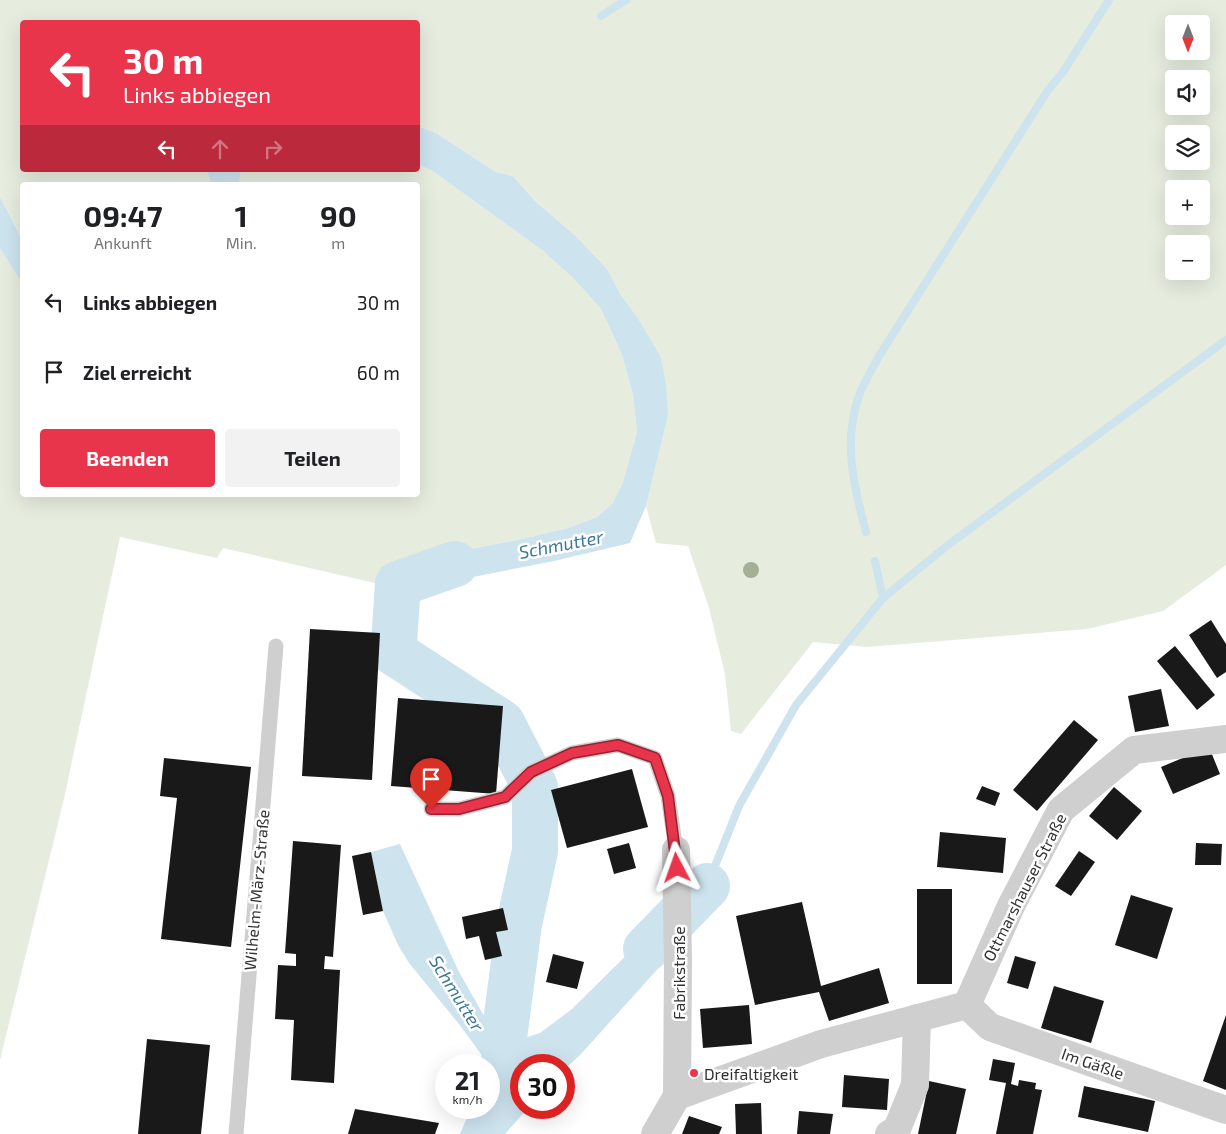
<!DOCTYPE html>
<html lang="de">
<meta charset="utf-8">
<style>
:root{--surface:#fff;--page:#f2f2f2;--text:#202124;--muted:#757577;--accent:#e9354b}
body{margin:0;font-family:"Exo 2",sans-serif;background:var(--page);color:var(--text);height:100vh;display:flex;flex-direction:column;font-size:19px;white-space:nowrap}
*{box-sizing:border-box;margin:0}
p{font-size:16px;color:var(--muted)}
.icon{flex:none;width:28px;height:28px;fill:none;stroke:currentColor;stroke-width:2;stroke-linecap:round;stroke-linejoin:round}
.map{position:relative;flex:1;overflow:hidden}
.details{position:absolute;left:20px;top:182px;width:400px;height:315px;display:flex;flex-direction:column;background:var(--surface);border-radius:5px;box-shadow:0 5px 20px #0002}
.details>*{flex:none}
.banner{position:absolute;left:20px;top:20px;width:400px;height:152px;border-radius:5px;box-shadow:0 5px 20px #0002;background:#e9354b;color:#fff;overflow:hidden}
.needle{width:32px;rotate:180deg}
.controls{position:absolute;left:1165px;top:15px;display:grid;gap:10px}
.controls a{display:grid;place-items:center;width:45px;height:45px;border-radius:5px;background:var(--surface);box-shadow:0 5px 20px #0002;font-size:25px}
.speed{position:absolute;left:435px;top:1054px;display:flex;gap:10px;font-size:25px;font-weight:700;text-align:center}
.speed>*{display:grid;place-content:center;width:65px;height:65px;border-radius:50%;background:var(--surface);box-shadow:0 5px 20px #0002;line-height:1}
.speed small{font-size:12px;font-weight:400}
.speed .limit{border:8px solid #d22;background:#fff;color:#111}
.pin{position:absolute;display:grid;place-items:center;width:42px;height:42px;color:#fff;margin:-51px -21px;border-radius:50% 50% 50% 0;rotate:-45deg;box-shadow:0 0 5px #0007}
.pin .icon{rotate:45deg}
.me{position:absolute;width:55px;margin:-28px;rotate:356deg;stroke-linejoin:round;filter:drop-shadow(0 0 4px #0008)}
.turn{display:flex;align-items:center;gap:18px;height:105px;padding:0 20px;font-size:22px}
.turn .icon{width:65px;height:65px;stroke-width:2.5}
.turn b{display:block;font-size:35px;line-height:42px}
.lanes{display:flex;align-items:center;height:48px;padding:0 20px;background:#0003;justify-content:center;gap:25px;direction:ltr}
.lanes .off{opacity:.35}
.eta{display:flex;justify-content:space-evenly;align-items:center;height:85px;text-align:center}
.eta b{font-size:30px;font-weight:700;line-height:35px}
.action{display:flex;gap:10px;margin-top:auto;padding:10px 20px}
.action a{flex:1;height:58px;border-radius:5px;background:var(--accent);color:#fff;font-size:20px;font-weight:700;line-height:58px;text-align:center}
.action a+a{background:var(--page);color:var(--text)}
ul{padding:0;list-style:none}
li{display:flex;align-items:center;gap:15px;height:70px;padding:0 20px}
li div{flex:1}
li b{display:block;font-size:19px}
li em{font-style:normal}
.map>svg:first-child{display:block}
</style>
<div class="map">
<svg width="1226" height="1134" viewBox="0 0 1226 1134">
<rect width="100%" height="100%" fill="#fff"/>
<!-- green -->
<g fill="#e6ecde" fill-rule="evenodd">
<path d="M0,0H1226V565L1163,611L1087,629L867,647L813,642L741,734L731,731L725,674L709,608L688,546L656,543L646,506L668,416L661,357L638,318L621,295L607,269L578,238L535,201L513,176L496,172L436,133L418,126V22H22V170H207L211,185H22V240L0,197ZM1174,24H1201V51H1174ZM1174,79H1201V106H1174ZM1174,134H1201V161H1174ZM1174,189H1201V216H1174ZM1174,244H1201V271H1174Z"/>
<polygon points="418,164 434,172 542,250 574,279 601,309 622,355 633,395 637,432 622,485 612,504 597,517 568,528 522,539 409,561 391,572 388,586 223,548 217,558 120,537 63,803 0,1060 0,249 22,283 22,495 418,495 418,185 239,185 241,170 418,170"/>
</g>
<!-- water -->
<g fill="#cde3ee">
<polygon points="418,126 436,133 496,172 513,176 535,201 578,238 607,269 621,295 638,318 661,357 666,386 668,416 646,506 630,543 554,561 427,586 388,586 391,572 409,561 522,539 568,528 597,517 612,504 622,485 637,432 633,395 622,355 601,309 574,279 542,250 434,172 418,164"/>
<polygon points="207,170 241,170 239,185 211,185"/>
<polygon points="0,197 22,240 22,283 0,249"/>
<polygon points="400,844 459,972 495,1035 513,919 527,920 512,1024 515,1041 540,1033 572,1009 664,918 664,962 581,1054 564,1070 564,1065 521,1065 521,1108 528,1108 505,1134 460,1134 471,1108 489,1108 489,1065 459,1024 409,963 398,945 383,911 371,852"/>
</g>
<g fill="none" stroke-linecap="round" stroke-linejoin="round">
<!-- stream -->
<g stroke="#cde3ee" stroke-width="8">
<polyline points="601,16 626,0"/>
<path d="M866,532C854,488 842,439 860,393C865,381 873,368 879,356L1048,90L1063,72L1109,0"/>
<polyline points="875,561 883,598"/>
<polyline points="707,886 739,806 796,705 883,598 948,545 1226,340"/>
</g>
<!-- river -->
<g stroke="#cde3ee" stroke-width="46">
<polyline points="394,643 398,584 455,564"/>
<polyline points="393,652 502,723 535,787 535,851 519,924 504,1038 505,1080 521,1071"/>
<polyline points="646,949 707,886"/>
</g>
</g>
<!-- building -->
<g fill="#191919">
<polygon points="1211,620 1226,644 1226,672 1217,678 1189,635"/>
<polygon points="310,629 380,633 372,780 302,776"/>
<polygon points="1175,646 1215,695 1197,710 1157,661"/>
<polygon points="1161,689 1169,726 1135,732 1128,696"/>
<polygon points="398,698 503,706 496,794 391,786"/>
<polygon points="1074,720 1098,740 1037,811 1013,790"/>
<polygon points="1209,747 1220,774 1173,794 1161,767"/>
<polygon points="164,758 251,767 231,947 161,939 177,798 160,796"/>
<polygon points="632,769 648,827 567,848 551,790"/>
<polygon points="982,786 1000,793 995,806 976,799"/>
<polygon points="1114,787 1142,811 1117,840 1089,816"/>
<polygon points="940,832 1006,838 1003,873 937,867"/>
<polygon points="293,841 341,845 333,957 325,956 324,969 340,970 334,1083 291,1080 294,1020 275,1019 278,965 296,966 296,954 285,953"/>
<polygon points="629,843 636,868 614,874 607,849"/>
<polygon points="1196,843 1222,844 1221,865 1195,865"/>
<polygon points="1079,851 1095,862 1071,896 1055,886"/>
<polygon points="371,852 383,911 363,915 352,856"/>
<rect x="917" y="889" width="35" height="95"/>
<polygon points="1131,895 1173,908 1157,959 1115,945"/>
<polygon points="802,902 821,986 879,968 889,1003 829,1021 819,992 755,1005 736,916"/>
<polygon points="503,908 508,930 496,932 502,956 485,960 479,936 466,939 462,917"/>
<polygon points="553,954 584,962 577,989 546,982"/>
<polygon points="1015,956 1036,962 1028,989 1007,983"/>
<polygon points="1054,986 1104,1001 1091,1043 1041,1028"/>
<polygon points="749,1005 752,1044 703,1048 700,1009"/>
<polygon points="1226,1015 1226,1090 1203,1081"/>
<polygon points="147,1039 210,1045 201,1134 138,1134"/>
<polygon points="993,1059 1015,1063 1011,1084 1018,1086 1019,1080 1036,1083 1035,1089 1042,1090 1033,1134 996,1134 1006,1083 989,1080"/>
<polygon points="844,1075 889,1079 887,1110 842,1107"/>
<polygon points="929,1081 966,1089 956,1134 918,1134"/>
<polygon points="1084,1086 1155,1101 1148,1132 1078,1117"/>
<polygon points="761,1103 762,1134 736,1134 735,1104"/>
<polygon points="355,1109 439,1123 435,1134 348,1134"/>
<polygon points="799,1111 833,1114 830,1134 797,1134"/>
<polygon points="689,1116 722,1127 719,1134 682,1134"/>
</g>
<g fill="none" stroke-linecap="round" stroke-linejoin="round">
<!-- lane -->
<g stroke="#cfcfcf" stroke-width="15">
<polyline points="431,809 459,809 505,797 531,772 572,753 618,745 655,758 668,796 676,850"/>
<polyline points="236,1134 276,646"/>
</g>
<!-- street -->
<g stroke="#cfcfcf" stroke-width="28">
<polyline points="676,850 678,961 677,1096"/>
<polyline points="967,1005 990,1027 1226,1110"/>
<polyline points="655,1134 677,1096 821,1044 967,1005 1011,906 1061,810 1134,750 1226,739"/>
<polyline points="889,1134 897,1129 915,1085 917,1018"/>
</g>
</g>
<!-- trees -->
<circle fill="#a3b095" cx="751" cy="570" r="8"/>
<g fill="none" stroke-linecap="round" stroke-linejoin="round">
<!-- route casing -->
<g stroke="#972231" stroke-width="12">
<polyline id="route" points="431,809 459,809 505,797 531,772 572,753 618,745 655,758 668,796 677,868"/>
</g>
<!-- route -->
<use href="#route" stroke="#e9354b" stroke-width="9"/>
</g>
<!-- markers -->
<circle fill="#e9354b" stroke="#fff" stroke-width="2" cx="694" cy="1073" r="5"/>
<g text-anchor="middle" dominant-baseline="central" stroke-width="5" stroke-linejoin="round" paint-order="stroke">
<!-- street labels -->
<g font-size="16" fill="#323232" stroke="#fff">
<text transform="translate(1024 887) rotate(-63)">Ottmarshauser Straße</text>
<text transform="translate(256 890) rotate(-85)">Wilhelm-März-Straße</text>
<text transform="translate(678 973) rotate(-90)">Fabrikstraße</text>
<text transform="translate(1093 1063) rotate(19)">Im Gäßle</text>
</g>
<!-- poi labels -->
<g font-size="16" fill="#323232" stroke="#fff" text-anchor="start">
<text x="704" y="1073">Dreifaltigkeit</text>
</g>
<!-- water labels -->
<g font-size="18" font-style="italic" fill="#3d7997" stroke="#fff">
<text transform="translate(561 544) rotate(-11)">Schmutter</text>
<text transform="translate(457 993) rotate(58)">Schmutter</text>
</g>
</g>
</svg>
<div class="controls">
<a><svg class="needle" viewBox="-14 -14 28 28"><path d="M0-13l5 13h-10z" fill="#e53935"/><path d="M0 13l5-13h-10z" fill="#757577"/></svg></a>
<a><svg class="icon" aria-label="sound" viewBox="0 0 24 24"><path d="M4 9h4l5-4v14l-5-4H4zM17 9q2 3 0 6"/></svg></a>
<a><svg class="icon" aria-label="layers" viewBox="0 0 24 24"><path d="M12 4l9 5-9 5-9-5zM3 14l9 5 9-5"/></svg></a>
<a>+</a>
<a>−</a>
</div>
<div class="speed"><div>21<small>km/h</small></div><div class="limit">30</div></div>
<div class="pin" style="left:431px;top:809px;background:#d93025"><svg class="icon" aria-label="arrive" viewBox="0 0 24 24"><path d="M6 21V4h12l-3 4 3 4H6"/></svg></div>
<svg class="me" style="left:677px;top:868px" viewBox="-20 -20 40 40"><path d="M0-17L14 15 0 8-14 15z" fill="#e9354b" stroke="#fff" stroke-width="4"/></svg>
<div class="banner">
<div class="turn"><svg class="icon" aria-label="left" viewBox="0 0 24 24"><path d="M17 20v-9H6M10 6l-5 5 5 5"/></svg><div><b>30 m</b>Links abbiegen</div></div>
<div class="lanes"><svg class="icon" aria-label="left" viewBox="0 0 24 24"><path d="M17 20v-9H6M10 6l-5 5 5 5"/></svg><svg class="icon off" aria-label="ahead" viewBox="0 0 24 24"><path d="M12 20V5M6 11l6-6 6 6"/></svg><svg class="icon off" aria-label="right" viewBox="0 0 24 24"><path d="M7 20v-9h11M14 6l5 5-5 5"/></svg></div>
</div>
<section class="details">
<div class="eta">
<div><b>09:47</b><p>Ankunft</p></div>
<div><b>1</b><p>Min.</p></div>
<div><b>90</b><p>m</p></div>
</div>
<ul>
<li><svg class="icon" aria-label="left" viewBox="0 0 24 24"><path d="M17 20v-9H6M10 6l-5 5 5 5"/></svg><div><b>Links abbiegen</b></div><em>30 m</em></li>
<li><svg class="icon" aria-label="arrive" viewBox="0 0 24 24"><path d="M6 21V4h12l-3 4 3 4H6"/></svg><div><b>Ziel erreicht</b></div><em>60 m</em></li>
</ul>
<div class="action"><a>Beenden</a><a>Teilen</a></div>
</section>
</div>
